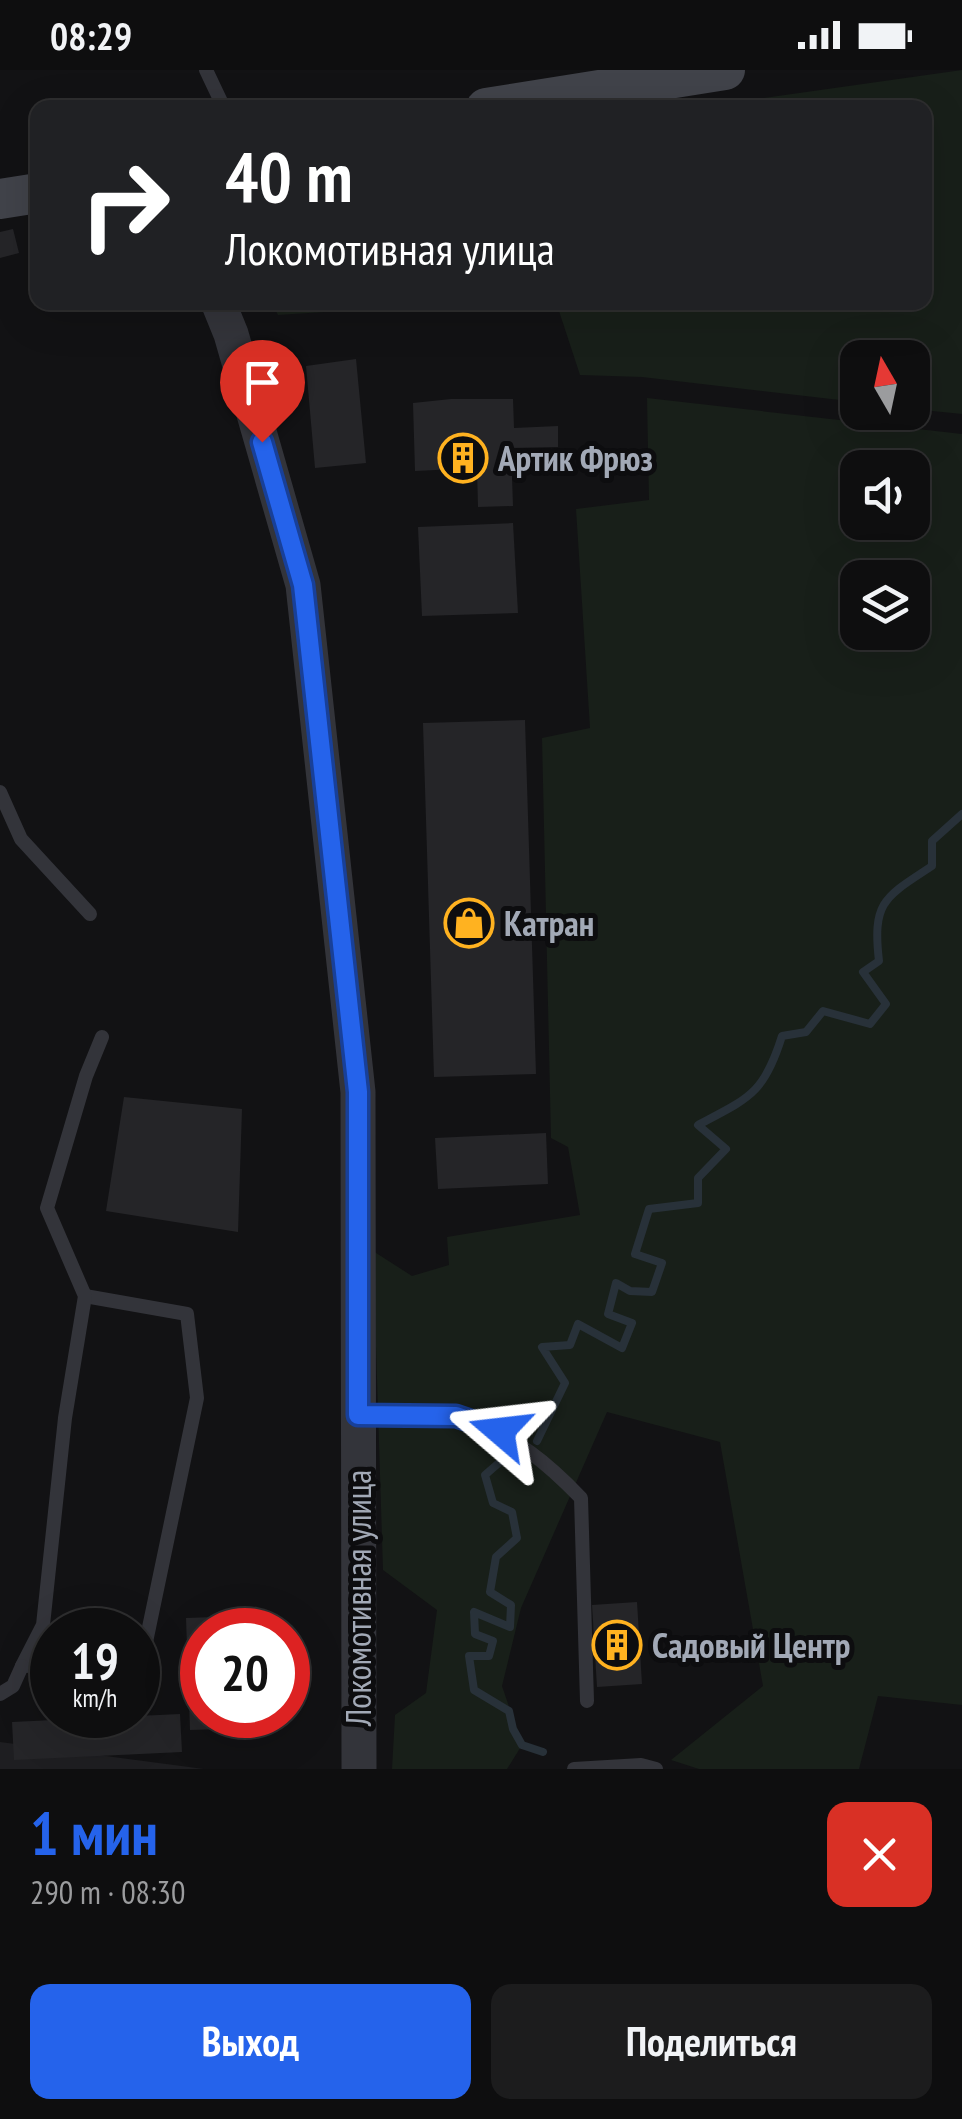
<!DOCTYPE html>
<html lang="ru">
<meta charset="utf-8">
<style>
:root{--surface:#0e0e0f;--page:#1c1c1d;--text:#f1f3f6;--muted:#9b9c9e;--line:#2e2e2f;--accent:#2563eb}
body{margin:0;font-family:"PT Sans Narrow",sans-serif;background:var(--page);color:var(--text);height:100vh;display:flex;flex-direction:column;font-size:38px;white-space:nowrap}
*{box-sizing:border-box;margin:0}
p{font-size:32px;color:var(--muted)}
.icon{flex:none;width:55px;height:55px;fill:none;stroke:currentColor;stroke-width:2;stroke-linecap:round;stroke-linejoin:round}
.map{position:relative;height:1699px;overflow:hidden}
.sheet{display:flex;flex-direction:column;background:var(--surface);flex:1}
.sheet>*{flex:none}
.top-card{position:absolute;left:30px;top:30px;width:902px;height:210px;border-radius:20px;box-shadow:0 10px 40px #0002,0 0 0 2px var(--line);background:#202124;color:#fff;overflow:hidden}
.needle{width:65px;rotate:351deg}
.fabs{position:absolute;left:840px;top:270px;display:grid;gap:20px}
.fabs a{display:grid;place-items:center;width:90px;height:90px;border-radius:20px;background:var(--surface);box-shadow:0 10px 40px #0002,0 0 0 2px var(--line);font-size:50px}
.speed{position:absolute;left:30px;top:1538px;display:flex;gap:20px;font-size:50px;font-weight:700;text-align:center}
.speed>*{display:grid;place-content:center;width:130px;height:130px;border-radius:50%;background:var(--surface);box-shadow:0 10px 40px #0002,0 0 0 2px var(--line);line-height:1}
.speed small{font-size:25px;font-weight:400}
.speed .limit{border:15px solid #d22;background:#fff;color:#111}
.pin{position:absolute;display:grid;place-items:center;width:85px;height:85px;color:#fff;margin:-102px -42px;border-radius:50% 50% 50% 0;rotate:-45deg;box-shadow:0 0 10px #0007}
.pin .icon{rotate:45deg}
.me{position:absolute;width:110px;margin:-55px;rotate:287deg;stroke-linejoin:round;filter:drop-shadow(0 0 8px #0008)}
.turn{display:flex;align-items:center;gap:35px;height:210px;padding:0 30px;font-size:45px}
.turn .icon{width:130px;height:130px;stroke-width:2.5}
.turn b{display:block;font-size:70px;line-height:85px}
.round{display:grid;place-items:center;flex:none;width:105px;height:105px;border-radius:20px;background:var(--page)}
.overview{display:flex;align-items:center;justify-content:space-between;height:170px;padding:0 30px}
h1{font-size:60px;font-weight:700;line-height:75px;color:var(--accent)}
.cta{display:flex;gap:20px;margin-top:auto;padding:20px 30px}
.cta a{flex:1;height:115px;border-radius:20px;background:var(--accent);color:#fff;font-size:40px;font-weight:700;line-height:115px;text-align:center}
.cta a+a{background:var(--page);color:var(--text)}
.status{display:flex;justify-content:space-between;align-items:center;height:70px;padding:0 50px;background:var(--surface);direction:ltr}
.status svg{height:28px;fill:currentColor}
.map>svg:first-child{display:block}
</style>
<div class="status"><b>08:29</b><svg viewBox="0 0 49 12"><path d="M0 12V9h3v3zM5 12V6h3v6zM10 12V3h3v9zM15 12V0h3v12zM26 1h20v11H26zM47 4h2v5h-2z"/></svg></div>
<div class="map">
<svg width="962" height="1699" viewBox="0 0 962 1699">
<rect width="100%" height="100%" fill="#121214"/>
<!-- built -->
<polygon fill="#1e1e21" points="0,1672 204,1699 0,1699"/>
<!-- green -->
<g fill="#181f19" fill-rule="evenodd">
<polygon points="962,0 962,344 913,339 912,288 858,288 857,332 642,307 580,305 559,241 416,236 278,245 272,233 925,232 925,38 701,37"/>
<path d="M647,328L962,364V1635L878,1626L859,1699H699L671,1690L763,1616L720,1372L607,1342L521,1538L502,1616L522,1675L507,1699H392L395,1645L426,1623L437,1540L383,1500L373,1181L412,1206L449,1195L447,1167L580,1145L568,1077L551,1068L542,668L590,658L576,439L649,430ZM858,398H912V452H858ZM858,508H912V562H858Z"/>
</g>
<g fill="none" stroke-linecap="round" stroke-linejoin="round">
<!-- stream -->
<g stroke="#283139" stroke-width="8">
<path d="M537,1371L565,1313L542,1277L570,1275L578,1254L622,1278L632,1253L608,1244L616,1213L630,1221L652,1222L662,1193L635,1184L649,1139L698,1133V1108L726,1079L698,1055C749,1028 764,1024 782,966L806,962L823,941L870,954L886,934L863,902L879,891C872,831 885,827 932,796V771L962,744"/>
<polyline points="508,1385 485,1405 493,1433 512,1442 517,1468 496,1487 490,1522 511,1535 510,1557 474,1542 475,1564 493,1571 489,1586 469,1586 474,1620 509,1641 513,1659 522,1675 543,1682"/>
</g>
</g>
<!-- building -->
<g fill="#252528">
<polygon points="13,159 19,183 0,188 0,162"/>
<polygon points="356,289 366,393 315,398 306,296"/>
<polygon points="451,329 513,329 514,358 558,356 558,377 511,378 513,436 478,437 477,398 415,401 413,333"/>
<polygon points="513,453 518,543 422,546 418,457"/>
<polygon points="525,650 536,1004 434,1007 423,653"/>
<polygon points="124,1027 242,1039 238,1162 106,1141"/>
<polygon points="546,1063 548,1114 438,1119 435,1068"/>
<polygon points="637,1532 642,1614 597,1617 592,1535"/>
<polygon points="245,1546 245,1560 202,1560 202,1645 248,1645 249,1658 190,1660 186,1548"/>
<polygon points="180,1644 182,1682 14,1690 12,1652"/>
</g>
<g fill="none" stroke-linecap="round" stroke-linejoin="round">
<!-- service -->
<g stroke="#33343a" stroke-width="14">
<polyline points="206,0 224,38"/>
<polyline points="0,722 21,769 90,844"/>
<polyline points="85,1226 187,1244 197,1328 142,1591 138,1591"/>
<path d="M358,1345C462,1340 508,1352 581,1428L587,1631"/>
<polyline points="52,1595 22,1596 43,1555 65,1348 85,1226 47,1138 86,1006 102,967"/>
<polyline points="0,1624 13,1616 22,1596"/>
<polyline points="574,1699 641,1695 656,1699"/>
</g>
<!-- tertiary -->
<polyline stroke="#33343a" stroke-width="35" points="218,232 231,264 303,515 358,1022 359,1699"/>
<!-- secondary -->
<g stroke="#41434a" stroke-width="40">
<polyline points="486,38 725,0"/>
<polyline points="0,129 38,123"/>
</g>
</g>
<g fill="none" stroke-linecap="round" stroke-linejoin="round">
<!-- route casing -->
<g stroke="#184099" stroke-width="25">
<polyline id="route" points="262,372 303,515 358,1022 358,1345 456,1346 500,1361"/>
</g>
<!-- route -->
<use href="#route" stroke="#2563eb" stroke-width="18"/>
</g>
<!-- icons -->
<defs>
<g id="building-ring" transform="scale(2.5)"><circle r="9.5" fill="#0d0d0f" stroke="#ffb220" stroke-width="1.5"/><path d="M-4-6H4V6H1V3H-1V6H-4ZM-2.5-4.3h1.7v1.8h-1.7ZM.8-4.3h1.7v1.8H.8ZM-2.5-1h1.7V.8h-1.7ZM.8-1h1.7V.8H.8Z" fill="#ffb220"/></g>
<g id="shop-ring" transform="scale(2.5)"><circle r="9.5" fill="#0d0d0f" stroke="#ffb220" stroke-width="1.5"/><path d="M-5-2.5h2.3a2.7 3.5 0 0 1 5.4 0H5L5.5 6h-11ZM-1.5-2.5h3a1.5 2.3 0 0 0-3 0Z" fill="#ffb220"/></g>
</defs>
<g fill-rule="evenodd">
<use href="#building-ring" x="463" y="388"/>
<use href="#shop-ring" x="469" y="853"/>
<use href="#building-ring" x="617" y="1575"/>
</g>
<g text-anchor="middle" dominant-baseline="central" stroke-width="10" stroke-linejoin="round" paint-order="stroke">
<!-- poi labels -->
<g font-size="35" font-weight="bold" fill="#a2a9b6" stroke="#0d0d0f" text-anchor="start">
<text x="498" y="388">Артик Фрюз</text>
<text x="504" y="853">Катран</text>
<text x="652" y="1575">Садовый Центр</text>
</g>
<!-- street labels -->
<g font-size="35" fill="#a2a9b6" stroke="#0d0d0f">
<text transform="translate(358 1528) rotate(-90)">Локомотивная улица</text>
</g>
</g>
</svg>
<div class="fabs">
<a><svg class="needle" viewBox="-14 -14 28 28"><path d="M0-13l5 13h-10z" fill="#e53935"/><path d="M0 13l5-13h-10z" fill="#9b9c9e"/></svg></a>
<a><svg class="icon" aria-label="sound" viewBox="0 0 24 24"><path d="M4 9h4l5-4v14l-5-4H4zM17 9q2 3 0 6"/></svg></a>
<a><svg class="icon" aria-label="layers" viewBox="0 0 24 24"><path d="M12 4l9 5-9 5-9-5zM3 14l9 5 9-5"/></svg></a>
</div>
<div class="speed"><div>19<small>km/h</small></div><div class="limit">20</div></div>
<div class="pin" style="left:262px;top:372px;background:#d93025"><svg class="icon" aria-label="arrive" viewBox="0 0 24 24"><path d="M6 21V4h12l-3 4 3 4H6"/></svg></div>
<svg class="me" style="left:500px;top:1361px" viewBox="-20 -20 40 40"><path d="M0-17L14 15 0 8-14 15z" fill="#2563eb" stroke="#fff" stroke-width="4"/></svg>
<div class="top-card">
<div class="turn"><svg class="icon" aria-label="right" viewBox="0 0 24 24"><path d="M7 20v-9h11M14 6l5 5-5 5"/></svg><div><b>40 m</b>Локомотивная улица</div></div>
</div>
</div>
<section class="sheet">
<div class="overview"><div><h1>1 мин</h1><p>290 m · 08:30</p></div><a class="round" style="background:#d93025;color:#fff"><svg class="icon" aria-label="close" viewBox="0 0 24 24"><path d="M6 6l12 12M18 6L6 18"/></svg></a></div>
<div class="cta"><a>Выход</a><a>Поделиться</a></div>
</section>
